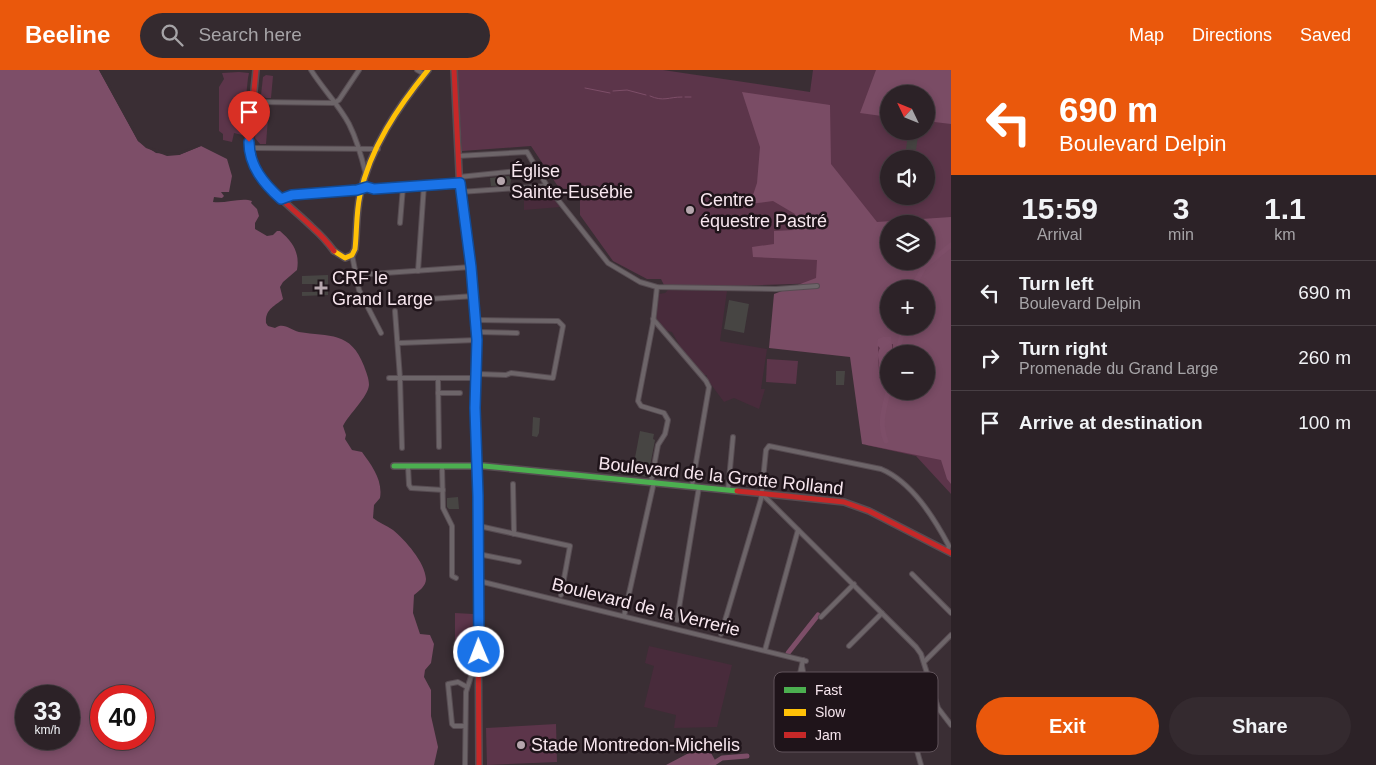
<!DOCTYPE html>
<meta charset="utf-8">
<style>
:root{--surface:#2c2227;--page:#342a2f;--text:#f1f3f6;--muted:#a6a4a7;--line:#483f44;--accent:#ea580c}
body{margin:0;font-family:Arial,sans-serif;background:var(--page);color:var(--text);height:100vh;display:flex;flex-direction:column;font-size:19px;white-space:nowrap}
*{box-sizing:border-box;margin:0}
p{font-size:16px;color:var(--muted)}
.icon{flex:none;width:28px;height:28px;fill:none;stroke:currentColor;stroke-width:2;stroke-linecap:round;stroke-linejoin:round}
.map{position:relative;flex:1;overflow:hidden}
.panel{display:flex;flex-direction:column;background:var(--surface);width:425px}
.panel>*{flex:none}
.top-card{background:#ea580c;color:#fff;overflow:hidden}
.needle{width:32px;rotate:313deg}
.fabs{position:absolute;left:880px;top:15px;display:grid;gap:10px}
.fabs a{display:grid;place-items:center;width:55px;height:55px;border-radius:50%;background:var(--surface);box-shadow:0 2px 8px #0003,0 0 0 1px var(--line);font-size:25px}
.speed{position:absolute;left:15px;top:615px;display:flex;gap:10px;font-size:25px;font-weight:700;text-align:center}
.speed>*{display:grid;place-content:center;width:65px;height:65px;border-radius:50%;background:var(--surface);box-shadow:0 2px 8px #0003,0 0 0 1px var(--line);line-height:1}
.speed small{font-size:12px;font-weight:400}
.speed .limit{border:8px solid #d22;background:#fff;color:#111}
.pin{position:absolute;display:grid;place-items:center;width:42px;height:42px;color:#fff;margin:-51px -21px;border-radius:50% 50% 50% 0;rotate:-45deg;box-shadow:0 0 5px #0007}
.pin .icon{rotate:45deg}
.me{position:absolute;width:55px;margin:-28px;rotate:359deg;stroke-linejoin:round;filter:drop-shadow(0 0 4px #0008)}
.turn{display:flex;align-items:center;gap:18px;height:105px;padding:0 25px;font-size:22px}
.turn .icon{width:65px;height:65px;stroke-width:2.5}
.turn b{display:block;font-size:35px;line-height:42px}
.eta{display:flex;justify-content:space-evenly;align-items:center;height:85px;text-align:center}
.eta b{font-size:30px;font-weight:700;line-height:35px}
.primary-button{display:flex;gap:10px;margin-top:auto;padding:10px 25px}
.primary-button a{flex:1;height:58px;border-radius:30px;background:var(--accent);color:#fff;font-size:20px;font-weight:700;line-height:58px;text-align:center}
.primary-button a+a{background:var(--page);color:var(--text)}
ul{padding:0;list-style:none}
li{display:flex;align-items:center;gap:15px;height:65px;padding:0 25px;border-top:1px solid var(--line)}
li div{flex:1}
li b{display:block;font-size:19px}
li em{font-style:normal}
header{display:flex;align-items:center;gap:30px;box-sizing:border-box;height:70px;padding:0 25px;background:var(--accent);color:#fff}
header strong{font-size:24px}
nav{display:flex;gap:28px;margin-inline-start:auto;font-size:18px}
.search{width:350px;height:45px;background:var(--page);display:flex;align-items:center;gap:12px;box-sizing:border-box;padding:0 18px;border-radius:28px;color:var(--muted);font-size:19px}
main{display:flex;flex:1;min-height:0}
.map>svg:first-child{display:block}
</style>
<header>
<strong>Beeline</strong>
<div class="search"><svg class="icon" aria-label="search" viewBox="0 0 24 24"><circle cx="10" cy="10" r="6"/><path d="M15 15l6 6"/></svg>Search here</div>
<nav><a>Map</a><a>Directions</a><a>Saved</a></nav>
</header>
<main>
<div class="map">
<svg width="951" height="695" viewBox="0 0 951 695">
<rect width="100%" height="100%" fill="#3a2e34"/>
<!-- built -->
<g fill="#482b3b">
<polygon points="547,120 560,137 524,140 524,122"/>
<polygon points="668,220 727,221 720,271 767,279 761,319 765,319 759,339 734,328 724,332 707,309 707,305 704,305 681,278 672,262 667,261 656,248 659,224 665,223"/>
<polygon points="649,576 732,595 717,657 674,658 676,645 644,637 654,596 645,593"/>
</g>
<!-- green -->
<g fill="#5c354a" fill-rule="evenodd">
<path d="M457,0H663L810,22L813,0H951V424L916,386L866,375V287L824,213L729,216L664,215L661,209H647L613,191L580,145V121L559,118L531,76L462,81ZM889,24H926V61H889ZM889,89H926V126H889ZM889,154H926V191H889ZM889,219H926V256H889ZM889,284H926V321H889Z"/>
<polygon points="239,2 249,3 248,8 242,65 234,63 232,72 223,70 223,64 219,61 219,17 224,9 222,3"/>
<polygon points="266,5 273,6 271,28 266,28 261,25 263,7"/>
<polygon points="261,36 269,36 266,74 260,74 255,68 259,39"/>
<polygon points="767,289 798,291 796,314 766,312"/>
<polygon points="455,543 473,544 473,575 455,575"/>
<polygon points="556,654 557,692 487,695 486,658"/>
</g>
<!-- forest -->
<g fill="#7a4c65" fill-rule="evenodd">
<polygon points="876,0 951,0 951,54 926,51 926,24 889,24 889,47 860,43"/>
<path d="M742,22L830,35L831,94L877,152L951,147V414L947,409L941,390L862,374L850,287L769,278L774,224L816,208L817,190L753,187L752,177L774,174V161L794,160L795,144L773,131L750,134L757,113L760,77ZM889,154H926V191H889ZM889,219H926V256H889ZM893,274V284H926V321H889V294L884,305L885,308H879L878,276Z"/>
<polygon points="706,674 715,690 709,695 666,695"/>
</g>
<!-- water -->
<g fill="#7d4e68" fill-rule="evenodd">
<path d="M0,0H99L138,71L156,83L179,85L201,76L227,89L232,106L229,122H221L224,126L222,128L214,127L213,132C225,134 241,127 252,131L251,133L257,139L259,146L255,153V159L267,166L273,165L277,161H280C293,172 300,183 297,200L283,212L280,217L283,229C275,236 265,239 266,253L268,256L275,258C284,252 290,260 299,262C329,267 351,261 364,296C366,302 369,308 369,315C368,327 349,344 343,356L346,365L345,369L352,380L362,382C372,396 383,410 380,428L374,435L373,448C379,453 386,455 393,460C405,470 425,492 426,509C426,516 419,521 414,525L413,543L420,564L430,565L434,574L431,593L425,600L424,607L431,620V646L438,677L434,695H0ZM26,626H69V669H26ZM101,626H144V669H101Z"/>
<path d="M883,267H891L893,284H889C889,293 886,304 884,311C874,306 880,300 879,291C878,286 877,284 880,278L877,275L878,269Z"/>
</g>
<!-- pier -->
<polygon fill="#3a2e34" points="99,0 102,0 140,69 147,76 167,83 179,82 201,74 201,76 179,85 167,86 146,78 138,71"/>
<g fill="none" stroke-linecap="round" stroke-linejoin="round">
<!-- stream -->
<g stroke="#7d4e68" stroke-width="1">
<polyline points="585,18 610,23"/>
<polyline points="613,21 627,20 646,25"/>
<path d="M650,26C664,32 668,27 682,27"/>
<polyline points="685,27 691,27"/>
</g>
<!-- canal -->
<g stroke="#7d4e68" stroke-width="5">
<polyline points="912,219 924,197 951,175"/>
<polyline points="897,284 904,256"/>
<path d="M886,371C878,353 885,336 889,318"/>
<polyline points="788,583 818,545"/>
<polyline points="711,695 722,688 747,686"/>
</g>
</g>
<!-- building -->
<g fill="#474543">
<polygon points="908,64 918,66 916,80 906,79"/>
<polygon points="509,106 511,110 510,115 491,116 490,108"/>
<polygon points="328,205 328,225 302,226 302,222 315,222 315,214 302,214 302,206"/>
<polygon points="729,230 749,234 744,263 724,259"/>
<polygon points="836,301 845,301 844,315 836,315"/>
<polygon points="533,347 540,348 539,363 537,367 532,366"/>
<polygon points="640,361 654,364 653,369 655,370 648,407 615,403 618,391 634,393"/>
<polygon points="458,427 459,439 449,439 447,437 447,428"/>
</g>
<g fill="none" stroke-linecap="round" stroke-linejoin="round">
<!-- street casing -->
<g stroke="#574c52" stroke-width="6">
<g id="street">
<path d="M311,0C322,18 339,35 349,54C357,70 362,88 366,105"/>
<polyline points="417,0 424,4"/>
<polyline points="257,32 334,33 339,30 359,0"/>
<polyline points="249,78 378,79"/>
<polyline points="458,86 527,82 547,116 608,193 640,212 657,217 776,219 817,216"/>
<polyline points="459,107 538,99"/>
<polyline points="460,122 547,116"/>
<polyline points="281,129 292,125 357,120 367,117 374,119 460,113"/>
<polyline points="400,153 403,117"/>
<polyline points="352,185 359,220 381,263"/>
<polyline points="418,201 424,115"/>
<polyline points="356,205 471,197"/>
<polyline points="429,229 474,226"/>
<polyline points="395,241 400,308 402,378"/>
<polyline points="653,249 706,311 709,317 692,416"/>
<polyline points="476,250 558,251 563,256 553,308 511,303 506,305 478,304"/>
<polyline points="477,262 517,263"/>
<polyline points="400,273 477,270"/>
<polyline points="389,308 477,308"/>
<polyline points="438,308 439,377"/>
<polyline points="438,323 460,323"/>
<polyline points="408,396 409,415 411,418 443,420"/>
<polyline points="442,396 443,438 452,456 452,506 456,508"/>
<polyline points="651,412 658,375 665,364 668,350 664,343 641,336 638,331 653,253 657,217"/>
<polyline points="513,414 514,464"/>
<polyline points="728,420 733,367"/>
<polyline points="763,425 916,577 921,584 938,638 951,655"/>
<polyline points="479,456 570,476 561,525"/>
<polyline points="478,484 519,492"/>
<polyline points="912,504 951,543"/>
<polyline points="479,511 806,591"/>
<polyline points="624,546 654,412"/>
<polyline points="821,547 854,514"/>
<polyline points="677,550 699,417"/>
<path d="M721,564L761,429L766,380L769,376L881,399C912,412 934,448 949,476L947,481"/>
<polyline points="849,576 882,543"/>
<polyline points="765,580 798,460"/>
<polyline points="924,592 951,565"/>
<polyline points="793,637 803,601 802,596"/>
<polyline points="914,652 907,661 914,670 921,695"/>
<polyline points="465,656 454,656 452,654 448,614 458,612 467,617"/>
<polyline points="785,663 788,659 803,590"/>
<polyline points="465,695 466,622 474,597 474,585 479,582"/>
</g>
</g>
<!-- fast casing -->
<g stroke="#574c52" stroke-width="8">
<g id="fast">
<polyline points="253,43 259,32"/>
<polyline points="475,246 477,270 475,338 478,538"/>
<polyline points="394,396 484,396 737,421"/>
</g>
</g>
<!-- slow casing -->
<g stroke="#574c52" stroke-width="8">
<path id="slow" d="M334,181L345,188L352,185L355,179C357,161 356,143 360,125C370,78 398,37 428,0"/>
</g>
<!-- jam casing -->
<g stroke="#574c52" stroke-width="8">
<g id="jam">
<path d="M256,0L249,72C252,112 287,132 313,158C321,165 328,173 334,181"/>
<polyline points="454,0 460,122 471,197 475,246"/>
<polyline points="737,421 844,432 869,441 951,483"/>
<polyline points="478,538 479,695"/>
</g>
</g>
<!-- street -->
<use href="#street" stroke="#6d6569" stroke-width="4"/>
<!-- fast -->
<use href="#fast" stroke="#4caf50" stroke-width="5"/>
<!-- slow -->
<use href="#slow" stroke="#ffc107" stroke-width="5"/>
<!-- jam -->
<use href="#jam" stroke="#c62828" stroke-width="5"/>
</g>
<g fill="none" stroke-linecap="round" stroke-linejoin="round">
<!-- route casing -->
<g stroke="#114b97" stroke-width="12">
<path id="route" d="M249,72C249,96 264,114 281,129L292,125L357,120L367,117L374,119L460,113L471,197L477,270L475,338L478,426L479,582"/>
</g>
<!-- route -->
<use href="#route" stroke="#1a73e8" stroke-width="9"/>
</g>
<!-- markers -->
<g fill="#b5a6ad" stroke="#1f141a" stroke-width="2">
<circle cx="501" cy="111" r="5"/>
<circle cx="690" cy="140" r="5"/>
<path d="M318.5 210.5h5v5h5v5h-5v5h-5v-5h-5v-5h5z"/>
<circle cx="521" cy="675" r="5"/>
</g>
<g text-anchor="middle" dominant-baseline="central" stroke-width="5" stroke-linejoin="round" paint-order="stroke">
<!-- poi labels -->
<g font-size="18" fill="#f7e6ee" stroke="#1f141a" text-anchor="start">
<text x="511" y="101">Église<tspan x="511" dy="21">Sainte-Eusébie</tspan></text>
<text x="700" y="130">Centre<tspan x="700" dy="21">équestre Pastré</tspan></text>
<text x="332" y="208">CRF le<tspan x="332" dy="21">Grand Large</tspan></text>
<text x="531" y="675">Stade Montredon-Michelis</text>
</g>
<!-- street labels -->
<g font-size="18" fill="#f7e6ee" stroke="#1f141a">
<text transform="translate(721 406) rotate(6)">Boulevard de la Grotte Rolland</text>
<text transform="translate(646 537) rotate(14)">Boulevard de la Verrerie</text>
</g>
</g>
<!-- legend -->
<rect x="774" y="602" width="164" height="80" rx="8" fill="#1f141a" stroke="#60535a" stroke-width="1"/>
<rect x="784" y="617" width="22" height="6" fill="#4caf50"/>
<rect x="784" y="639" width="22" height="7" fill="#ffc107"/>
<rect x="784" y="662" width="22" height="6" fill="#c62828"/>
<g font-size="14" fill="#f7e6ee">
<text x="815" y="625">Fast</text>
<text x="815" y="647">Slow</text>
<text x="815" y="670">Jam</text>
</g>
</svg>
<div class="fabs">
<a><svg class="needle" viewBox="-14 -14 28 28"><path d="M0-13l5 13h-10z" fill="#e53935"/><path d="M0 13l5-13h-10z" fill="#a6a4a7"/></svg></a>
<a><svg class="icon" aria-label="sound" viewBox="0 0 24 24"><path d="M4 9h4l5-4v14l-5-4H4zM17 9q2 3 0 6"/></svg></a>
<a><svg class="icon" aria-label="layers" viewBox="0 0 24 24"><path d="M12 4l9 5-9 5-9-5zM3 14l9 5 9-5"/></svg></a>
<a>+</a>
<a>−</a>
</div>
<div class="speed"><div>33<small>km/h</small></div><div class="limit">40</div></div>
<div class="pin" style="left:249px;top:72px;background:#d93025"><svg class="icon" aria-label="arrive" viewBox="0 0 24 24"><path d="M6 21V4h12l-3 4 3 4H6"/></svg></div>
<svg class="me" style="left:479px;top:582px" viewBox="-20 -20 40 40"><circle r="17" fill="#1a73e8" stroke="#fff" stroke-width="3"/><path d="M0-11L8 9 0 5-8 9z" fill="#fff"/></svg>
</div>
<section class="panel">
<div class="top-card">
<div class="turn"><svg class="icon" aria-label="left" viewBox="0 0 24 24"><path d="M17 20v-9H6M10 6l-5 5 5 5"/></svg><div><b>690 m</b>Boulevard Delpin</div></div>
</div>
<div class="eta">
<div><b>15:59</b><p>Arrival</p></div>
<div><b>3</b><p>min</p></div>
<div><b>1.1</b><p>km</p></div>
</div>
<ul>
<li><svg class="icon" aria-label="left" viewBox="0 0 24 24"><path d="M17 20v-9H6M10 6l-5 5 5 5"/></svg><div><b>Turn left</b><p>Boulevard Delpin</p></div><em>690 m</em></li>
<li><svg class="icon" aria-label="right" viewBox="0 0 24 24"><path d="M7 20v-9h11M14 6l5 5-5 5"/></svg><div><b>Turn right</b><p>Promenade du Grand Large</p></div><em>260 m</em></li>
<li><svg class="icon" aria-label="arrive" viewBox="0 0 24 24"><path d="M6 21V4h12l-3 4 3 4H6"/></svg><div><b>Arrive at destination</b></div><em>100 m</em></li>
</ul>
<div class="primary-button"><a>Exit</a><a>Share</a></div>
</section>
</main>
